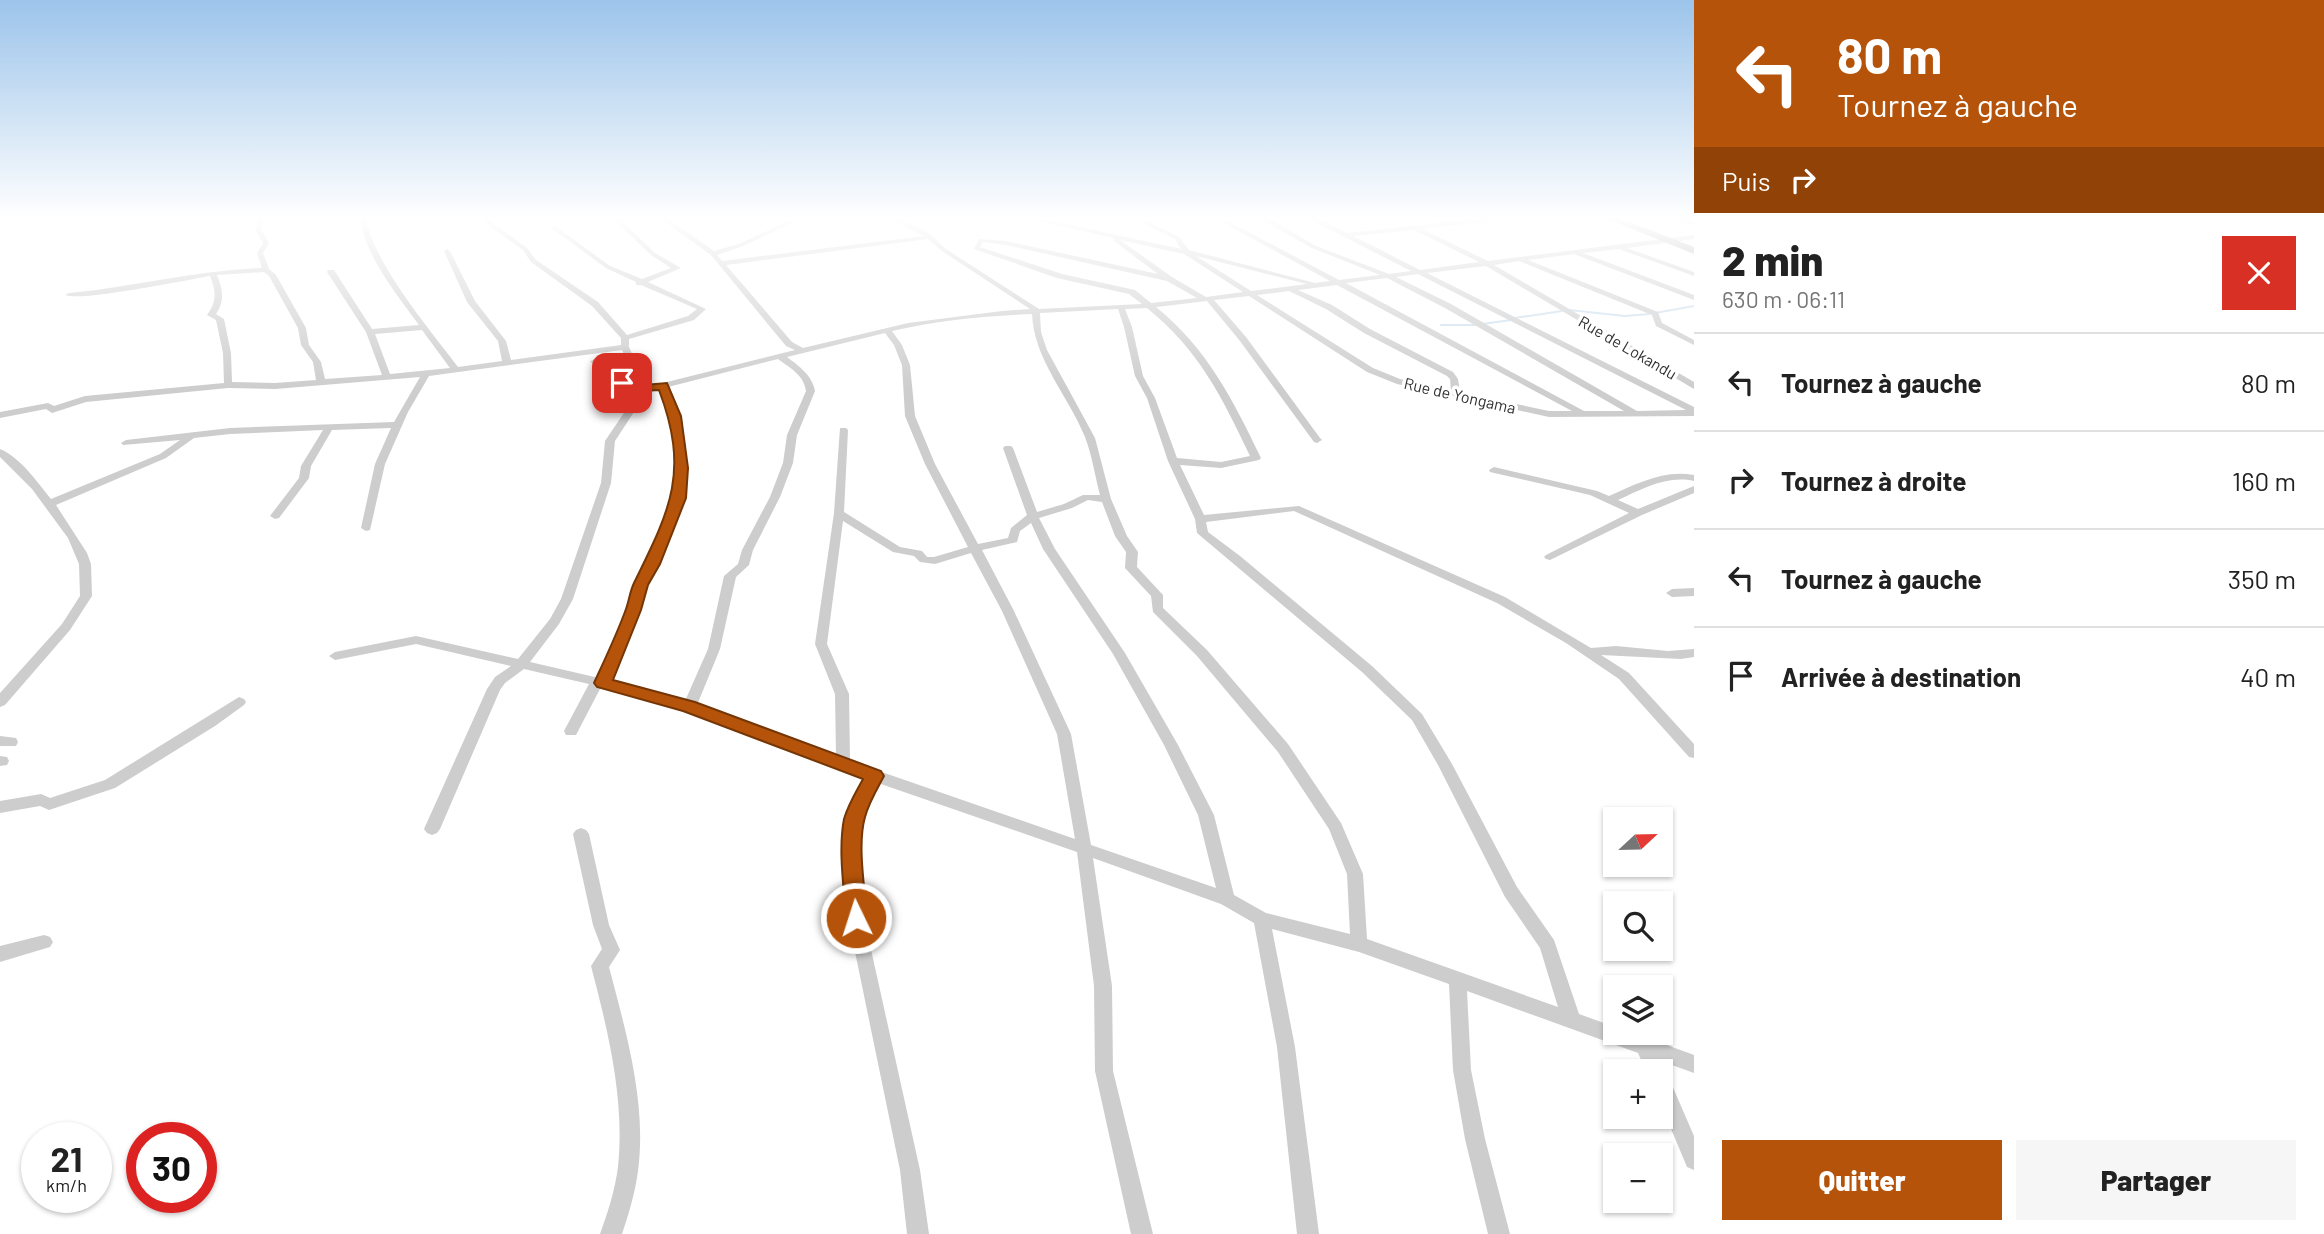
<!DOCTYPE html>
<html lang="fr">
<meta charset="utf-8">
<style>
:root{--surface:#fff;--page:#f6f6f6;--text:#222;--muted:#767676;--line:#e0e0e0;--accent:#b45309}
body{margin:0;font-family:Barlow,sans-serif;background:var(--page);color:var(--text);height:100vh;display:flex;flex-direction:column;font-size:26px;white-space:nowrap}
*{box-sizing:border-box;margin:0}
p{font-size:23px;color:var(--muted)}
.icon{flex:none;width:38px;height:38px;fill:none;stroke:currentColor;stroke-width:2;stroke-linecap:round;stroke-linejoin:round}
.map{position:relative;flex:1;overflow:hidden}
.panel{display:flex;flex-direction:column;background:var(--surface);width:630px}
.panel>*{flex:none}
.top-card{background:#b45309;color:#fff;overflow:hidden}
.needle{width:46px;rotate:68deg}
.fabs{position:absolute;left:1603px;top:807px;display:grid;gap:14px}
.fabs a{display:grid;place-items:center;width:70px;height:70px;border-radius:0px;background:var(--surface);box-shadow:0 2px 5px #0004;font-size:35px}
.speed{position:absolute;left:21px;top:1122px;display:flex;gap:14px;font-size:35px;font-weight:700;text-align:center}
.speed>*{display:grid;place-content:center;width:91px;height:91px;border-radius:50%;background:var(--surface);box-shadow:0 2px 5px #0004;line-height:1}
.speed small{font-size:18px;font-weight:400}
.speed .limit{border:10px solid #d22;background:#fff;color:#111}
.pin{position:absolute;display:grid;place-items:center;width:60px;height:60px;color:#fff;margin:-30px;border-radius:14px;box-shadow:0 4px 10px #0006}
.me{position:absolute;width:77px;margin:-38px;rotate:356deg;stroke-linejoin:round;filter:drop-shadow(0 0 5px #0008)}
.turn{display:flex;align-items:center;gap:24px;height:147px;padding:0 28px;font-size:32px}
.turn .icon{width:91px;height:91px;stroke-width:2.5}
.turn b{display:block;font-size:49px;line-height:60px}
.then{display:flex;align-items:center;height:66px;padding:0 28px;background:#0003;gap:14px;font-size:26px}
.round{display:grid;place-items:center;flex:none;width:74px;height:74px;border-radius:0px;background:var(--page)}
.headline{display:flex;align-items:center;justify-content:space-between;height:119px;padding:0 28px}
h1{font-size:42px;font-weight:800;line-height:52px}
.cta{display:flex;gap:14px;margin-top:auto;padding:14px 28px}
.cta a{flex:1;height:80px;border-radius:0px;background:var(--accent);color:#fff;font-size:28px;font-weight:800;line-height:80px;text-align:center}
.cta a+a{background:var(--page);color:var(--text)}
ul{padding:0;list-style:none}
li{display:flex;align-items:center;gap:21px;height:98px;padding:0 28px;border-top:2px solid var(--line)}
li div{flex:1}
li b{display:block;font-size:26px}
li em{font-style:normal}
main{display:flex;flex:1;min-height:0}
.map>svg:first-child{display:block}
</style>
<main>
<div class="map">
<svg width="1694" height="1234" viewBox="0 0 1694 1234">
<rect width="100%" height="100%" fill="#fff"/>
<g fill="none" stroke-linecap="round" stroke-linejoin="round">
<!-- stream -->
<g stroke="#cbddec" stroke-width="2">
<polyline points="1569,310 1625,316 1649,314"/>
<polyline points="1655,313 1694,306"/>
<polyline points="1515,318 1562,311"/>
<polyline points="1482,324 1511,320"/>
<polyline points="1441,325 1477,325"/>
</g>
<!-- street -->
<g fill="#cdcdcd" fill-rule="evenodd">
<path d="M257,216H263L262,231L269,243L263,253L269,269L276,275L306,328L309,345L321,362L325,379L382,375L366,332L327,272L328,270H334L372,329L419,325C397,295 363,253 360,216H366C371,261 431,331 458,367L502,361L498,341L467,302L444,251L447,249L450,251L475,301L506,341L511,360L621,345V338L592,306L531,262L523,250L484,222L482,216H488L489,220L527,248L536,260L598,302L627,335L688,316L697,309L641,285H636V282L606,268L550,227L555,226L610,266L642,279L671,268L651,255L610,216H617L655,253L681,268L648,282L706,309L694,320L629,339V347L647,387L795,350L786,346L711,255L657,216H664L714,251L739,244L799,216H807L743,246L717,255L722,261L924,236L883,216H891L925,230L946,249L1039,309L1142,304L1129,294L1057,278L974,249L979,239L1006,241L1158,274L1114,241V238L1017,216H1029L1181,249L1175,239L1128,216H1136L1179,237L1189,250L1315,283L1330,281L1211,216H1313L1347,233L1503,216H1523L1520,218L1422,229L1488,261L1694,235V239L1627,248L1694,272V276L1619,249L1583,253L1694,295V300L1574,254L1528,260L1658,312L1662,323L1694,340V345L1656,326L1652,315L1519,261L1494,265L1694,382V389L1486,266L1427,273L1694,407V416L1549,417L1397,384L1367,372L1249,296L1214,300L1246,337L1320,438L1322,440L1317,443L1314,442L1240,341L1207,301L1156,307C1207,348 1233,400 1261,458L1259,460L1221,468L1180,465L1204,515L1299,506L1505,597L1591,648L1616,646L1668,651L1694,649V657L1681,659L1601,655L1629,673L1694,744V758L1689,757L1619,679L1566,643L1497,603L1294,511L1206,522L1208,532L1240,556L1372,666L1422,714L1452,764L1517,887L1554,940L1579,1014L1615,1027V1032H1631L1694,1055V1073L1661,1061L1665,1071L1664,1075L1668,1076L1694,1136V1170L1687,1167L1661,1105V1071H1646L1638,1053L1467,991L1471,1070L1485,1139L1510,1234H1488L1465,1139L1453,1070L1449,984L1359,952L1272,929L1295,1047L1319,1234H1297L1277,1047L1254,923L1221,904L1093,858L1112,986L1113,1071L1153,1234H1131L1095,1071L1094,986L1077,852L878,783L866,804L862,821L861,870L864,918L920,1170L929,1234H907L900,1170L848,918L845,870L846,821L851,803L866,778L685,710L601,687L576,735H566L564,731L589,684L524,669L505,683L500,690L440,829L437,833L432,835L427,833L424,829L487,689L495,677L511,666L416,644L335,660L329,656L335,652L416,636L518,659L550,619L561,599L601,483L605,441L638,392L608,388V384H619L606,366L590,362L594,359L612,362L629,385L638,387L622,350L429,376L408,412L385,464L370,530L366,531L361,528L375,464L391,428L332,430L311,466L309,478L279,518L275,519L270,516L299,478L301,466L323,430L230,434L194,438L166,458L56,505L87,553L91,564L92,596L70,630L5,705L0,707V693L62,624L80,596L79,564L68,538L32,489L0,457V449C21,458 37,482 51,499L160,454L180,440L123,445L121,443L126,440L230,428L394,422L420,377L275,389L228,388L86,402L52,413L46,409L0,418V412L48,403L54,406L85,396L224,383L223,353L216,320L207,315C217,302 216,291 210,276C186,280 80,302 65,295L69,293C134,287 197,270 262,268L257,253L263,243L256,231ZM1260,219L1312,248L1380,275L1339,280L1226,220ZM1270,219H1309L1411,271L1389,274L1316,246ZM1414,230L1479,262L1420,270L1353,236ZM928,239L942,251L1030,309L1002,311L908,323L803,348L792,342L726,265ZM1120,240L1184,254L1243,292L1206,297L1172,277ZM983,242L1006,245L1167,281L1197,298L1151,303L1135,290L1062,274L980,247ZM1196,256L1307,284L1251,291ZM264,272L269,276L298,328L301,345L313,362L316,380L275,383L232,382L231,353L224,319L216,314C225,301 223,290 217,275ZM1418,274L1686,410L1637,411L1451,304L1396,277ZM1387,278L1445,308L1624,411H1584L1346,283ZM1337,285L1572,411H1549L1460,392L1458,379L1453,372L1370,329L1332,305L1298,290ZM1289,291L1326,309L1364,333L1447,376L1450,379L1451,390L1400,379L1373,368L1257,295ZM1147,308C1199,350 1222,397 1250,456L1221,462L1177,458L1155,398L1143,376L1132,327L1125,309ZM1118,309L1124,327L1135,376L1147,398L1168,461L1195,519L1197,533L1362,672L1412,720L1438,765L1505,897L1540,948L1558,1007L1367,939L1363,874L1341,823L1288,744L1207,650L1163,608V595L1137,567L1138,552L1127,536L1111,499L1095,438L1047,350L1041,332L1040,313ZM1032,314C1034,360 1068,395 1085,437C1092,455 1095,476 1100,495H1083L1064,504L1037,512L1013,448L1011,446H1005L1003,448L1027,515L1011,528L1008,538L978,544L935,464L915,416L910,365L902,345L892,331C937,320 986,316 1032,314ZM422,330L450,368L390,374L375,334ZM885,333L894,345L902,365L905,416L925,464L968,547L934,557H927L922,551L900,547L844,512L848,430L846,428H840L834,513L815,644L835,694L836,756L697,705L720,649L736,577L749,565L753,550L780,497L793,463L797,435L815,391C812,375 799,366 787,357ZM778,359C790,368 804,375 806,391L787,435L783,463L770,497L742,550L738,564L724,576L708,649L685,701L611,681L639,610L646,585L659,564L684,498L686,447L680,416L668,387ZM660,389L670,416L676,447L674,498L647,564L634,585L627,610L599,678L530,662L559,624L573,599L611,483L615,441L647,392ZM1088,500L1102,502L1115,536L1126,552L1125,568L1151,596L1153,612L1197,656L1278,752L1329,829L1347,874L1350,934L1266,913L1234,895L1214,815L1178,745L1125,653L1055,549L1039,518L1072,508ZM843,521L893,552L914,556L920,562L935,564L971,553L1002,611L1057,734L1075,839L850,761L849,694L827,644ZM1031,523L1043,549L1113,654L1164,745L1198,815L1216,888L1091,845L1071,734L1014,611L982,550L1017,542L1020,531Z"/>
<polygon points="1670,216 1679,216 1694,222 1694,226"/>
<path d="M1494,467L1597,491L1609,496C1636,484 1664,469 1694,475V481C1666,475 1643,489 1618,500L1638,509L1694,486V493L1642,515L1550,560L1546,559L1544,557L1546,555L1629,513L1590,495L1490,472L1489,470Z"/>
<polygon points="1694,588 1694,596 1672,597 1666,593 1672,589"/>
<polygon points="239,697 244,699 246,702 244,705 215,726 115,788 49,810 40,806 0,813 0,801 41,794 50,798 105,780"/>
<polygon points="0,736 16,738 18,742 16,746 0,746"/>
<polygon points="0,756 7,757 9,761 7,765 0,766"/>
<path d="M581,828L586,830L589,834L609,925L620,950L609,967C626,1032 647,1103 638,1171C635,1193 629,1213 622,1234H600C608,1212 615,1190 618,1167C625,1099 608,1031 591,966L602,949L593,925L573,834L576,830Z"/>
<polygon points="44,935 50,937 53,942 50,947 0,962 0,946"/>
</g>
<!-- primary -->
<polygon fill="#a8a8a8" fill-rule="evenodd" points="1600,216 1614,216 1694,247 1694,254"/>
</g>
<!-- sky -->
<linearGradient id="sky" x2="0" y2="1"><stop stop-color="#9cc4ea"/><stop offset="0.56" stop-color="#fff"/><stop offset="1" stop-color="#fff" stop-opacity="0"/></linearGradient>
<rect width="1694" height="389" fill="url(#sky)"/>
<!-- route -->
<path fill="#b45309" stroke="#753606" stroke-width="2" d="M622,379L632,386L667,383L681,416L688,468L686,498L660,564L648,585L641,610L613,680L695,702L881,771L884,776C877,789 869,802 865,817C857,845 865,889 867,918L864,925L856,928L849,925L846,918C844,887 838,850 844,819C848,805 856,792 863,779L683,711L597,687L594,683C605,659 617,634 626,609C629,601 630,591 634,583C670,510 690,472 659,390L626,392L616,383Z"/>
<g text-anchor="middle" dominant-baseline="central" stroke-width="7" stroke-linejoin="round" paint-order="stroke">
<!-- far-street labels -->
<g font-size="16" fill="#303030" stroke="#fff">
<text transform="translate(1628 347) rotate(30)">Rue de Lokandu</text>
<text transform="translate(1460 395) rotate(13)">Rue de Yongama</text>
</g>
</g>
</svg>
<div class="fabs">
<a><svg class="needle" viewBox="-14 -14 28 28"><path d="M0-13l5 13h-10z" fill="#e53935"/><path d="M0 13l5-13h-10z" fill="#767676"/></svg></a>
<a><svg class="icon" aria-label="search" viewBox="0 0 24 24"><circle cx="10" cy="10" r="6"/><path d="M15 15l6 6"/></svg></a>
<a><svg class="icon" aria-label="layers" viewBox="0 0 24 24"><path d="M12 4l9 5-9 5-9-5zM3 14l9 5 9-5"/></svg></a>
<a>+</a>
<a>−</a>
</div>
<div class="speed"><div>21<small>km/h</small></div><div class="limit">30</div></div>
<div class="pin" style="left:622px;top:383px;background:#d93025"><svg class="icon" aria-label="arrive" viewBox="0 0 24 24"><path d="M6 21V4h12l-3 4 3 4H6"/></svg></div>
<svg class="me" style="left:856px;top:918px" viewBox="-20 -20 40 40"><circle r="17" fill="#b45309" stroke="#fff" stroke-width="3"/><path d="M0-11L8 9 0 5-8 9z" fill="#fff"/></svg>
</div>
<section class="panel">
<div class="top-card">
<div class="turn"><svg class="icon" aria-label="left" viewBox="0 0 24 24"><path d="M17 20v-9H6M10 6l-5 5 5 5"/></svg><div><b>80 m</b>Tournez à gauche</div></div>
<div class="then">Puis<svg class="icon" aria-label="right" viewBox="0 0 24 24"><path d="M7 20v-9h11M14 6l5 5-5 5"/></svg></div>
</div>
<div class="headline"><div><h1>2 min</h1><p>630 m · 06:11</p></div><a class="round" style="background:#d93025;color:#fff"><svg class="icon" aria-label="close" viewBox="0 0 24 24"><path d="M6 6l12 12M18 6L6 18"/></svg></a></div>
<ul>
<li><svg class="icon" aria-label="left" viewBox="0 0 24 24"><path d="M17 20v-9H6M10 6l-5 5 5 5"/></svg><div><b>Tournez à gauche</b></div><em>80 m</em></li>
<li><svg class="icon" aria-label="right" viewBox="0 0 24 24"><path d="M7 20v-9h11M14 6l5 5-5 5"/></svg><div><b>Tournez à droite</b></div><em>160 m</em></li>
<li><svg class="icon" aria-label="left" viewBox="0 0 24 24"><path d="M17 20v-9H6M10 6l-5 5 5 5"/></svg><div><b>Tournez à gauche</b></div><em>350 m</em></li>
<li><svg class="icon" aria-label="arrive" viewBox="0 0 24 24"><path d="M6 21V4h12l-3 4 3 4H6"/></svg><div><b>Arrivée à destination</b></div><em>40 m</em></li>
</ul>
<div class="cta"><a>Quitter</a><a>Partager</a></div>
</section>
</main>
